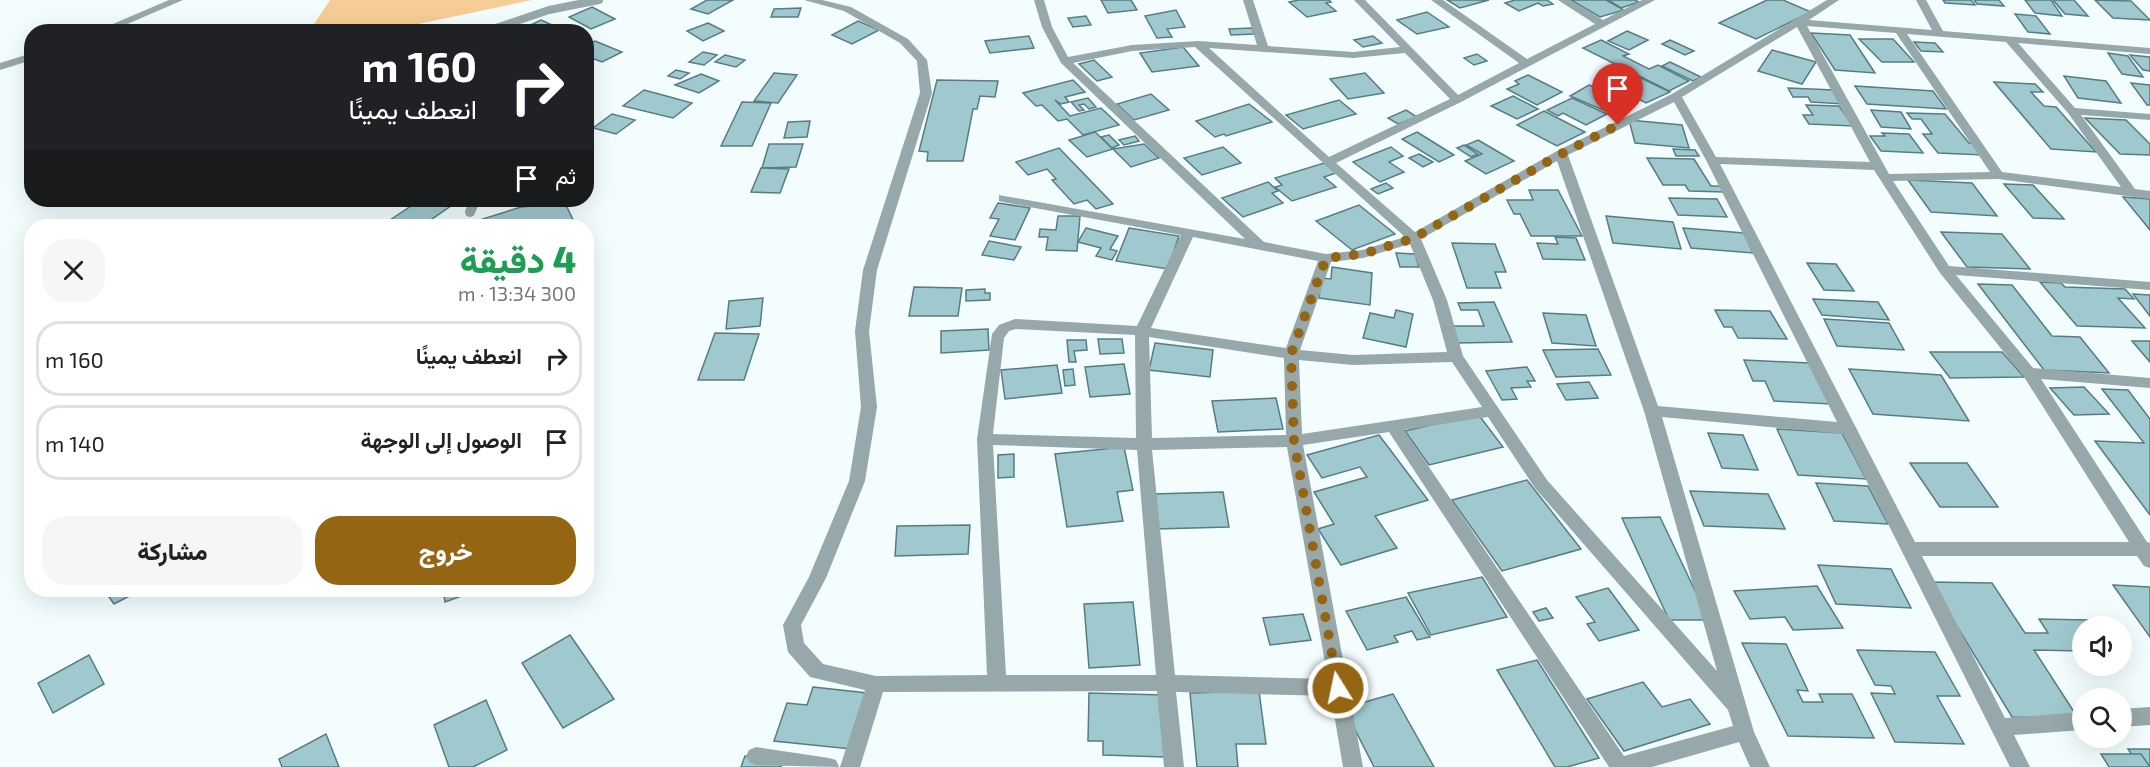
<!DOCTYPE html>
<html lang="ar">
<meta charset="utf-8">
<style>
:root{--surface:#fff;--page:#f6f6f6;--text:#222;--muted:#767676;--line:#e0e0e0;--accent:#946513}
body{margin:0;font-family:"Exo 2",Vazirmatn,sans-serif;background:var(--page);color:var(--text);direction:rtl;height:100vh;display:flex;flex-direction:column;font-size:22px;white-space:nowrap}
*{box-sizing:border-box;margin:0}
p{font-size:20px;color:var(--muted)}
.icon{flex:none;width:33px;height:33px;fill:none;stroke:currentColor;stroke-width:2;stroke-linecap:round;stroke-linejoin:round}
.map{position:relative;flex:1;overflow:hidden;direction:ltr}
.details{position:absolute;left:24px;top:219px;width:570px;height:378px;display:flex;flex-direction:column;background:var(--surface);border-radius:24px;box-shadow:0 6px 24px #0002;direction:rtl}
.details>*{flex:none}
.hud{position:absolute;left:24px;top:24px;width:570px;height:183px;border-radius:24px;box-shadow:0 6px 24px #0002;direction:rtl;background:#202124;color:#fff;overflow:hidden}
.controls{position:absolute;left:2072px;top:616px;display:grid;gap:12px}
.controls a{display:grid;place-items:center;width:60px;height:60px;border-radius:50%;background:var(--surface);box-shadow:0 6px 24px #0002;font-size:30px}
.pin{position:absolute;display:grid;place-items:center;width:51px;height:51px;color:#fff;margin:-62px -26px;border-radius:50% 50% 50% 0;rotate:-45deg;box-shadow:0 0 6px #0007}
.pin .icon{rotate:45deg}
.me{position:absolute;width:66px;margin:-33px;rotate:350deg;stroke-linejoin:round;filter:drop-shadow(0 0 4px #0008)}
.turn{display:flex;align-items:center;gap:21px;height:126px;padding:0 18px;font-size:27px}
.turn .icon{width:78px;height:78px;stroke-width:2.5}
.turn b{display:block;font-size:42px;line-height:51px}
.then{display:flex;align-items:center;height:57px;padding:0 18px;background:#0003;gap:12px;font-size:22px}
.round{display:grid;place-items:center;flex:none;width:63px;height:63px;border-radius:24px;background:var(--page)}
.summary{display:flex;align-items:center;justify-content:space-between;height:102px;padding:0 18px}
h1{font-size:36px;font-weight:800;line-height:45px;color:#1e9e55}
.button{display:flex;gap:12px;margin-top:auto;padding:12px 18px}
.button a{flex:1;height:69px;border-radius:24px;background:var(--accent);color:#fff;font-size:24px;font-weight:800;line-height:69px;text-align:center}
.button a+a{background:var(--page);color:var(--text)}
ul{padding:0;list-style:none}
li{display:flex;align-items:center;gap:18px;height:75px;margin:0 12px 9px;padding:0 6px;border:3px solid var(--line);border-radius:24px}
li div{flex:1}
li b{display:block;font-size:22px}
li em{font-style:normal}
.map>svg:first-child{display:block}
</style>
<div class="map">
<svg width="2150" height="767" viewBox="0 0 2150 767">
<rect width="100%" height="100%" fill="#f4fdfe"/>
<!-- green -->
<polygon fill="#f5cd95" points="330,0 532,0 404,27 310,30"/>
<!-- building -->
<g fill="#9fc8cf" stroke="#567d83" stroke-width="1.5">
<polygon points="707,0 733,0 708,14 691,9"/>
<polygon points="1101,0 1131,0 1137,10 1108,13"/>
<polygon points="1299,0 1329,0 1331,2 1326,3 1336,11 1307,17 1289,2"/>
<polygon points="1447,0 1489,0 1460,8"/>
<polygon points="1515,0 1547,0 1553,4 1543,6 1538,3 1519,11 1505,3"/>
<polygon points="1571,0 1606,0 1624,10 1600,17"/>
<polygon points="1608,0 1635,0 1639,2 1621,8"/>
<polygon points="1767,0 1783,0 1811,12 1756,39 1719,23"/>
<polygon points="1943,0 1971,0 1975,5 1945,3"/>
<polygon points="1974,0 1999,0 2004,6 1977,4"/>
<polygon points="2025,0 2051,0 2062,16 2035,13"/>
<polygon points="2053,0 2074,0 2088,16 2065,14"/>
<polygon points="2095,0 2131,1 2150,20 2113,18"/>
<polygon points="592,7 615,19 591,29 569,17"/>
<polygon points="801,8 798,17 771,17 774,9"/>
<polygon points="1176,10 1185,27 1167,29 1172,37 1157,38 1145,16"/>
<polygon points="1427,12 1449,27 1417,34 1397,20"/>
<polygon points="2015,14 2036,16 2050,34 2028,32"/>
<polygon points="1086,16 1091,25 1073,27 1068,18"/>
<polygon points="541,20 565,31 518,31"/>
<polygon points="858,21 879,30 852,44 832,35"/>
<polygon points="708,23 724,31 703,41 687,31"/>
<polygon points="1252,28 1254,34 1231,35 1229,29"/>
<polygon points="1627,31 1648,40 1629,50 1608,41"/>
<polygon points="1811,33 1850,35 1875,73 1835,70"/>
<polygon points="1029,36 1034,48 990,53 985,41"/>
<polygon points="1373,36 1382,43 1363,47 1354,40"/>
<polygon points="1859,39 1893,39 1914,62 1882,62"/>
<polygon points="1601,40 1629,54 1623,56 1649,69 1658,65 1689,81 1669,91 1583,48"/>
<polygon points="1670,40 1694,51 1685,55 1662,44"/>
<polygon points="595,41 622,52 602,62 586,56 586,45"/>
<polygon points="1914,42 1935,43 1943,52 1921,51"/>
<polygon points="1183,47 1199,66 1152,72 1140,53"/>
<polygon points="1772,50 1816,62 1802,84 1758,71"/>
<polygon points="703,52 717,55 704,65 689,62"/>
<polygon points="2108,53 2128,56 2143,77 2122,74"/>
<polygon points="1477,54 1487,61 1474,65 1464,58"/>
<polygon points="725,55 745,60 736,67 715,62"/>
<polygon points="2130,55 2150,57 2150,71 2143,70"/>
<polygon points="1094,60 1112,77 1097,81 1079,64"/>
<polygon points="1670,62 1701,77 1693,81 1662,66"/>
<polygon points="676,70 689,73 680,79 668,76"/>
<polygon points="774,73 797,75 778,103 754,101"/>
<polygon points="1365,73 1384,93 1348,99 1330,79"/>
<polygon points="701,74 719,81 699,93 675,85"/>
<polygon points="1528,75 1562,92 1537,105 1507,89 1519,84 1515,81"/>
<polygon points="2064,76 2106,81 2121,103 2078,98"/>
<polygon points="1641,78 1670,92 1646,103 1618,88"/>
<polygon points="937,80 998,81 995,97 980,96 977,109 973,109 963,161 927,161 928,152 919,151"/>
<polygon points="1073,80 1085,92 1065,97 1069,102 1061,104 1055,100 1070,116 1101,108 1119,125 1083,135 1067,119 1058,121 1042,105 1036,106 1023,93"/>
<polygon points="1994,82 2035,84 2043,92 2031,92 2044,106 2056,107 2096,152 2051,149"/>
<polygon points="2131,83 2150,85 2150,105 2147,105"/>
<polygon points="1589,85 1628,102 1610,113 1570,96"/>
<polygon points="1855,86 1933,91 1946,109 1867,104"/>
<polygon points="1788,88 1834,90 1843,104 1811,102 1808,97 1793,97"/>
<polygon points="644,90 670,97 692,103 673,118 623,106"/>
<polygon points="1151,94 1169,110 1134,120 1117,104"/>
<polygon points="1513,96 1538,109 1517,119 1491,106"/>
<polygon points="1088,98 1096,107 1089,109 1084,104 1079,105 1084,110 1079,111 1071,102"/>
<polygon points="1572,98 1607,114 1586,125 1563,113 1558,116 1547,110"/>
<polygon points="1339,100 1356,114 1303,129 1286,115"/>
<polygon points="742,102 771,103 752,146 721,146"/>
<polygon points="1249,104 1272,122 1226,136 1224,134 1215,137 1196,121"/>
<polygon points="1806,105 1839,106 1853,126 1809,124 1803,115 1813,115"/>
<polygon points="1406,110 1417,117 1398,124 1388,118"/>
<polygon points="1871,110 1901,112 1911,129 1881,127"/>
<polygon points="1544,111 1585,132 1557,146 1517,125"/>
<polygon points="1907,113 1945,114 1969,143 1973,143 1983,155 1938,153 1923,134 1932,134 1921,119 1912,119"/>
<polygon points="612,114 635,120 616,134 593,128"/>
<polygon points="2085,118 2126,120 2150,144 2150,155 2120,154"/>
<polygon points="1629,120 1682,125 1689,148 1635,143"/>
<polygon points="810,121 807,137 784,138 788,122"/>
<polygon points="1095,132 1113,149 1087,157 1069,140"/>
<polygon points="1417,132 1454,155 1439,162 1402,139"/>
<polygon points="1882,133 1909,134 1923,153 1881,151 1870,136 1885,136"/>
<polygon points="1109,135 1119,145 1112,148 1101,137"/>
<polygon points="1135,136 1139,141 1124,145 1119,140"/>
<polygon points="1478,140 1514,161 1486,174 1465,161 1482,154 1466,145"/>
<polygon points="769,144 803,144 796,167 762,168"/>
<polygon points="1144,144 1159,158 1131,167 1113,149"/>
<polygon points="1464,145 1478,154 1471,157 1457,148"/>
<polygon points="1223,147 1241,163 1202,175 1184,158"/>
<polygon points="1391,147 1403,156 1389,162 1404,172 1380,182 1353,162"/>
<polygon points="1059,148 1113,204 1096,209 1087,200 1074,204 1052,180 1056,179 1047,169 1028,175 1016,162"/>
<polygon points="1673,149 1695,150 1699,156 1676,156"/>
<polygon points="1419,154 1433,162 1423,167 1409,158"/>
<polygon points="1647,158 1694,159 1711,186 1721,186 1724,192 1689,191 1685,185 1663,185"/>
<polygon points="1324,163 1336,173 1324,177 1336,187 1292,201 1275,187 1282,185 1275,178"/>
<polygon points="761,168 789,169 780,193 751,192"/>
<polygon points="1908,180 1972,183 1997,216 1931,212"/>
<polygon points="1268,182 1278,191 1272,193 1283,203 1243,217 1222,198"/>
<polygon points="1386,183 1393,188 1378,194 1371,189"/>
<polygon points="2004,184 2033,185 2064,219 2033,218"/>
<polygon points="1529,190 1558,190 1582,236 1531,236 1520,214 1514,214 1507,200 1533,200"/>
<polygon points="2123,197 2150,199 2150,230"/>
<polygon points="1669,198 1717,199 1727,217 1678,215"/>
<polygon points="420,200 443,200 455,203 422,226 384,224"/>
<polygon points="565,203 576,226 469,226 470,223 521,207"/>
<polygon points="998,203 1030,208 1015,240 990,236 999,219 990,218"/>
<polygon points="1359,205 1395,234 1352,250 1316,221"/>
<polygon points="1058,216 1080,216 1077,251 1046,250 1048,237 1039,237 1040,229 1056,230"/>
<polygon points="1606,216 1673,222 1681,249 1613,243"/>
<polygon points="1086,228 1118,236 1110,249 1117,251 1112,260 1096,256 1101,248 1078,242"/>
<polygon points="1129,228 1179,236 1168,269 1116,261"/>
<polygon points="1683,228 1744,233 1753,253 1691,248"/>
<polygon points="1941,232 2002,234 2030,269 1967,267"/>
<polygon points="1555,237 1576,238 1585,260 1543,259 1537,243 1558,244"/>
<polygon points="989,241 1021,247 1014,260 982,255"/>
<polygon points="1452,243 1495,244 1506,272 1495,272 1501,288 1467,288"/>
<polygon points="1396,253 1415,254 1419,267 1400,267"/>
<polygon points="1807,263 1836,264 1854,291 1824,290"/>
<polygon points="1332,267 1372,273 1370,305 1319,298 1321,278 1331,279"/>
<polygon points="2040,282 2061,283 2065,287 2125,289 2134,299 2118,298 2145,328 2077,326"/>
<polygon points="1978,284 2012,285 2052,336 2080,337 2109,373 2044,370"/>
<polygon points="914,287 962,288 958,316 909,316"/>
<polygon points="985,289 985,293 990,293 990,300 966,301 966,290"/>
<polygon points="2133,294 2150,295 2150,316"/>
<polygon points="763,298 760,326 726,329 729,301"/>
<polygon points="1813,299 1878,302 1889,320 1822,315"/>
<polygon points="1494,302 1512,342 1458,343 1452,326 1484,326 1478,310 1461,310 1458,303"/>
<polygon points="1396,310 1413,314 1406,347 1363,338 1370,313 1394,318"/>
<polygon points="1715,310 1770,311 1787,339 1738,338 1732,327 1724,327"/>
<polygon points="1543,313 1586,315 1596,346 1552,343"/>
<polygon points="1824,319 1889,323 1904,350 1837,346"/>
<polygon points="988,329 989,350 941,353 941,331"/>
<polygon points="715,333 759,334 744,380 698,380"/>
<polygon points="1098,339 1122,339 1124,353 1100,354"/>
<polygon points="1067,340 1086,340 1087,350 1074,351 1076,362 1069,362"/>
<polygon points="2132,341 2150,341 2150,362"/>
<polygon points="1155,343 1213,350 1210,377 1149,370"/>
<polygon points="1598,349 1611,375 1556,377 1543,350"/>
<polygon points="1930,352 2002,352 2024,377 1950,378"/>
<polygon points="1744,360 1809,363 1831,404 1774,401 1765,381 1753,381"/>
<polygon points="1124,364 1130,394 1090,397 1085,367"/>
<polygon points="1057,365 1062,393 1005,399 1001,370"/>
<polygon points="1527,367 1535,381 1527,381 1531,387 1511,388 1517,399 1502,400 1486,371"/>
<polygon points="1073,369 1075,385 1065,386 1063,370"/>
<polygon points="1849,369 1941,375 1969,421 1873,414"/>
<polygon points="1589,382 1598,398 1566,400 1557,384"/>
<polygon points="2084,387 2109,414 2074,415 2050,388"/>
<polygon points="2102,389 2128,390 2150,419 2150,515 2095,441 2144,443"/>
<polygon points="1276,398 1283,429 1218,432 1212,401"/>
<polygon points="1478,414 1503,447 1429,465 1405,431"/>
<polygon points="1777,429 1842,433 1866,479 1798,475"/>
<polygon points="1708,433 1743,435 1758,470 1722,468"/>
<polygon points="1379,435 1428,500 1375,516 1397,548 1341,565 1318,529 1334,524 1314,492 1367,477 1360,467 1322,478 1307,455"/>
<polygon points="1124,447 1133,490 1117,492 1123,521 1067,527 1055,454"/>
<polygon points="1014,454 1014,477 998,478 998,455"/>
<polygon points="1910,463 1967,463 1998,507 1940,507"/>
<polygon points="1527,480 1581,549 1502,571 1452,500"/>
<polygon points="1816,483 1868,486 1888,524 1834,521"/>
<polygon points="1690,491 1768,494 1785,529 1704,526"/>
<polygon points="1223,492 1229,527 1155,529 1152,494"/>
<polygon points="1660,517 1709,620 1669,620 1622,518"/>
<polygon points="970,525 968,554 895,556 897,526"/>
<polygon points="1818,565 1891,569 1911,608 1836,604"/>
<polygon points="1482,577 1507,617 1431,635 1408,593"/>
<polygon points="1930,582 1992,583 2025,633 2048,633 2039,619 2088,620 2093,627 2082,627 2082,651 2034,650 2078,718 2012,717"/>
<polygon points="2113,585 2150,587 2150,637"/>
<polygon points="1817,586 1843,628 1793,630 1785,617 1750,619 1734,591"/>
<polygon points="1608,588 1639,630 1599,641 1587,624 1595,622 1576,597"/>
<polygon points="104,590 141,590 114,604"/>
<polygon points="443,590 478,590 445,602"/>
<polygon points="1406,597 1430,637 1417,640 1412,631 1394,636 1398,642 1367,650 1346,611"/>
<polygon points="1133,602 1140,665 1089,668 1084,604"/>
<polygon points="1546,608 1553,618 1539,621 1533,612"/>
<polygon points="1303,614 1311,640 1270,645 1263,618"/>
<polygon points="570,635 614,699 563,728 522,663"/>
<polygon points="1742,643 1786,644 1808,691 1797,690 1803,702 1823,702 1819,694 1852,694 1874,738 1788,736"/>
<polygon points="1857,650 1935,652 1960,696 1937,696 1964,744 1895,742 1871,693 1895,694 1891,686 1875,685"/>
<polygon points="89,655 104,684 53,713 38,683"/>
<polygon points="1537,660 1599,758 1567,767 1555,767 1497,670"/>
<polygon points="1643,682 1662,707 1690,699 1710,724 1624,751 1587,699"/>
<polygon points="813,687 867,693 851,749 774,741 787,703 807,705"/>
<polygon points="1259,691 1266,744 1236,744 1238,767 1197,767 1190,693"/>
<polygon points="1089,693 1164,695 1165,757 1103,755 1103,741 1088,741"/>
<polygon points="1393,694 1434,767 1374,767 1344,708"/>
<polygon points="486,700 507,750 473,767 449,767 434,725"/>
<polygon points="326,734 339,767 282,767 279,759"/>
<polygon points="2128,749 2150,749 2150,767 2140,767"/>
<polygon points="2101,754 2141,754 2150,767 2109,767"/>
<polygon points="745,756 783,762 781,767 741,767"/>
</g>
<g fill="none" stroke-linecap="round" stroke-linejoin="round">
<!-- service-far1 -->
<polyline stroke="#96a8aa" stroke-width="8" points="484,32 549,10 599,0"/>
<!-- service -->
<polyline stroke="#96a8aa" stroke-width="10" points="470,212 475,200"/>
<!-- minor -->
<g fill="#96a8aa" fill-rule="evenodd">
<polygon points="169,0 183,0 109,32 94,32"/>
<path d="M804,0H822L851,7L908,39L927,60L932,93L877,270L869,331L877,407L865,481L826,578L801,625L804,643L823,664L876,676L987,675L977,439L992,334L999,325L1015,319L1137,326L1181,235L1003,202L999,201V195L1245,239L1061,63L1042,27L1034,0H1044L1052,27L1068,57L1132,45L1198,41L1257,45L1243,0H1253L1268,46L1353,52L1400,47L1354,0H1365L1458,95L1519,63L1431,0H1443L1527,59L1595,24L1558,0H1570L1603,20L1642,0H1655L1461,102L1336,163L1415,232L1557,151L1672,94L1827,0H1839L1809,20L1932,30L1916,0H1926L1943,31L2150,48V54L2018,43L2075,108L2150,114V120L2081,115L2135,189L2150,191V199L1998,179L1893,181L1949,266L2150,282V290L1956,275L2033,368L2150,378V388L2041,379L2147,542L2150,543V568L2144,566L2137,556H1922L2005,718L2082,712V730L2014,735L2030,767H2010L1843,434L1662,417L1754,732L1770,767H1750L1739,742L1652,767H1609L1389,432L1303,445L1363,767H1343L1331,696L1176,692L1184,767H1164L1157,691L883,692L860,767H840L865,690L810,677L788,652L783,625L809,577L849,481L861,407L855,331L863,270L920,93L917,61L900,43L844,11ZM1807,26L1896,33L1990,172L1889,174ZM1797,27L1870,162L1716,157L1682,97ZM1907,34L2006,42L2068,113L2121,187L2002,172ZM1195,47L1405,237L1362,250L1326,254L1264,242L1073,63L1132,51ZM1209,48L1353,58L1405,53L1450,99L1329,157ZM1674,102L1706,160L1837,422L1658,406L1568,155ZM1557,161L1644,411L1717,671L1547,480L1463,356L1447,300L1421,239ZM1720,164L1874,170L1940,273L2024,377L2129,542H1915ZM1193,237L1318,261L1286,348L1151,328ZM1410,244L1433,300L1447,352L1353,355L1300,350L1331,262L1363,258ZM1016,329L1135,335L1136,438L993,434L1004,338L1009,331ZM1149,337L1284,358L1286,435L1152,438ZM1299,360L1353,365L1452,362L1482,407L1302,434ZM1488,417L1535,488L1728,710L1733,726L1624,756L1404,430ZM993,445L1137,450L1156,675H1006ZM1287,447L1328,679L1175,675L1152,450Z"/>
<polygon points="32,53 32,60 0,70 0,63"/>
<polygon points="2150,707 2150,725 2121,727 2121,709"/>
<polygon points="756,747 829,758 836,760 839,767 756,765 749,762 746,756 749,750"/>
</g>
</g>
<g fill="none" stroke-linecap="round" stroke-linejoin="round">
<!-- route -->
<polyline stroke="#946513" stroke-width="10" stroke-dasharray="0 18" points="1338,688 1294,441 1291,354 1326,258 1363,254 1414,238 1561,154 1618,125"/>
</g>
</svg>
<div class="controls">
<a><svg class="icon" aria-label="sound" viewBox="0 0 24 24"><path d="M4 9h4l5-4v14l-5-4H4zM17 9q2 3 0 6"/></svg></a>
<a><svg class="icon" aria-label="search" viewBox="0 0 24 24"><circle cx="10" cy="10" r="6"/><path d="M15 15l6 6"/></svg></a>
</div>
<div class="pin" style="left:1618px;top:125px;background:#d93025"><svg class="icon" aria-label="arrive" viewBox="0 0 24 24"><path d="M6 21V4h12l-3 4 3 4H6"/></svg></div>
<svg class="me" style="left:1338px;top:688px" viewBox="-20 -20 40 40"><circle r="17" fill="#946513" stroke="#fff" stroke-width="3"/><path d="M0-11L8 9 0 5-8 9z" fill="#fff"/></svg>
<div class="hud">
<div class="turn"><svg class="icon" aria-label="right" viewBox="0 0 24 24"><path d="M7 20v-9h11M14 6l5 5-5 5"/></svg><div><b>160 m</b>انعطف يمينًا</div></div>
<div class="then">ثم<svg class="icon" aria-label="arrive" viewBox="0 0 24 24"><path d="M6 21V4h12l-3 4 3 4H6"/></svg></div>
</div>
<section class="details">
<div class="summary"><div><h1>4 دقيقة</h1><p>300 m · 13:34</p></div><a class="round"><svg class="icon" aria-label="close" viewBox="0 0 24 24"><path d="M6 6l12 12M18 6L6 18"/></svg></a></div>
<ul>
<li><svg class="icon" aria-label="right" viewBox="0 0 24 24"><path d="M7 20v-9h11M14 6l5 5-5 5"/></svg><div><b>انعطف يمينًا</b></div><em>160 m</em></li>
<li><svg class="icon" aria-label="arrive" viewBox="0 0 24 24"><path d="M6 21V4h12l-3 4 3 4H6"/></svg><div><b>الوصول إلى الوجهة</b></div><em>140 m</em></li>
</ul>
<div class="button"><a>خروج</a><a>مشاركة</a></div>
</section>
</div>
